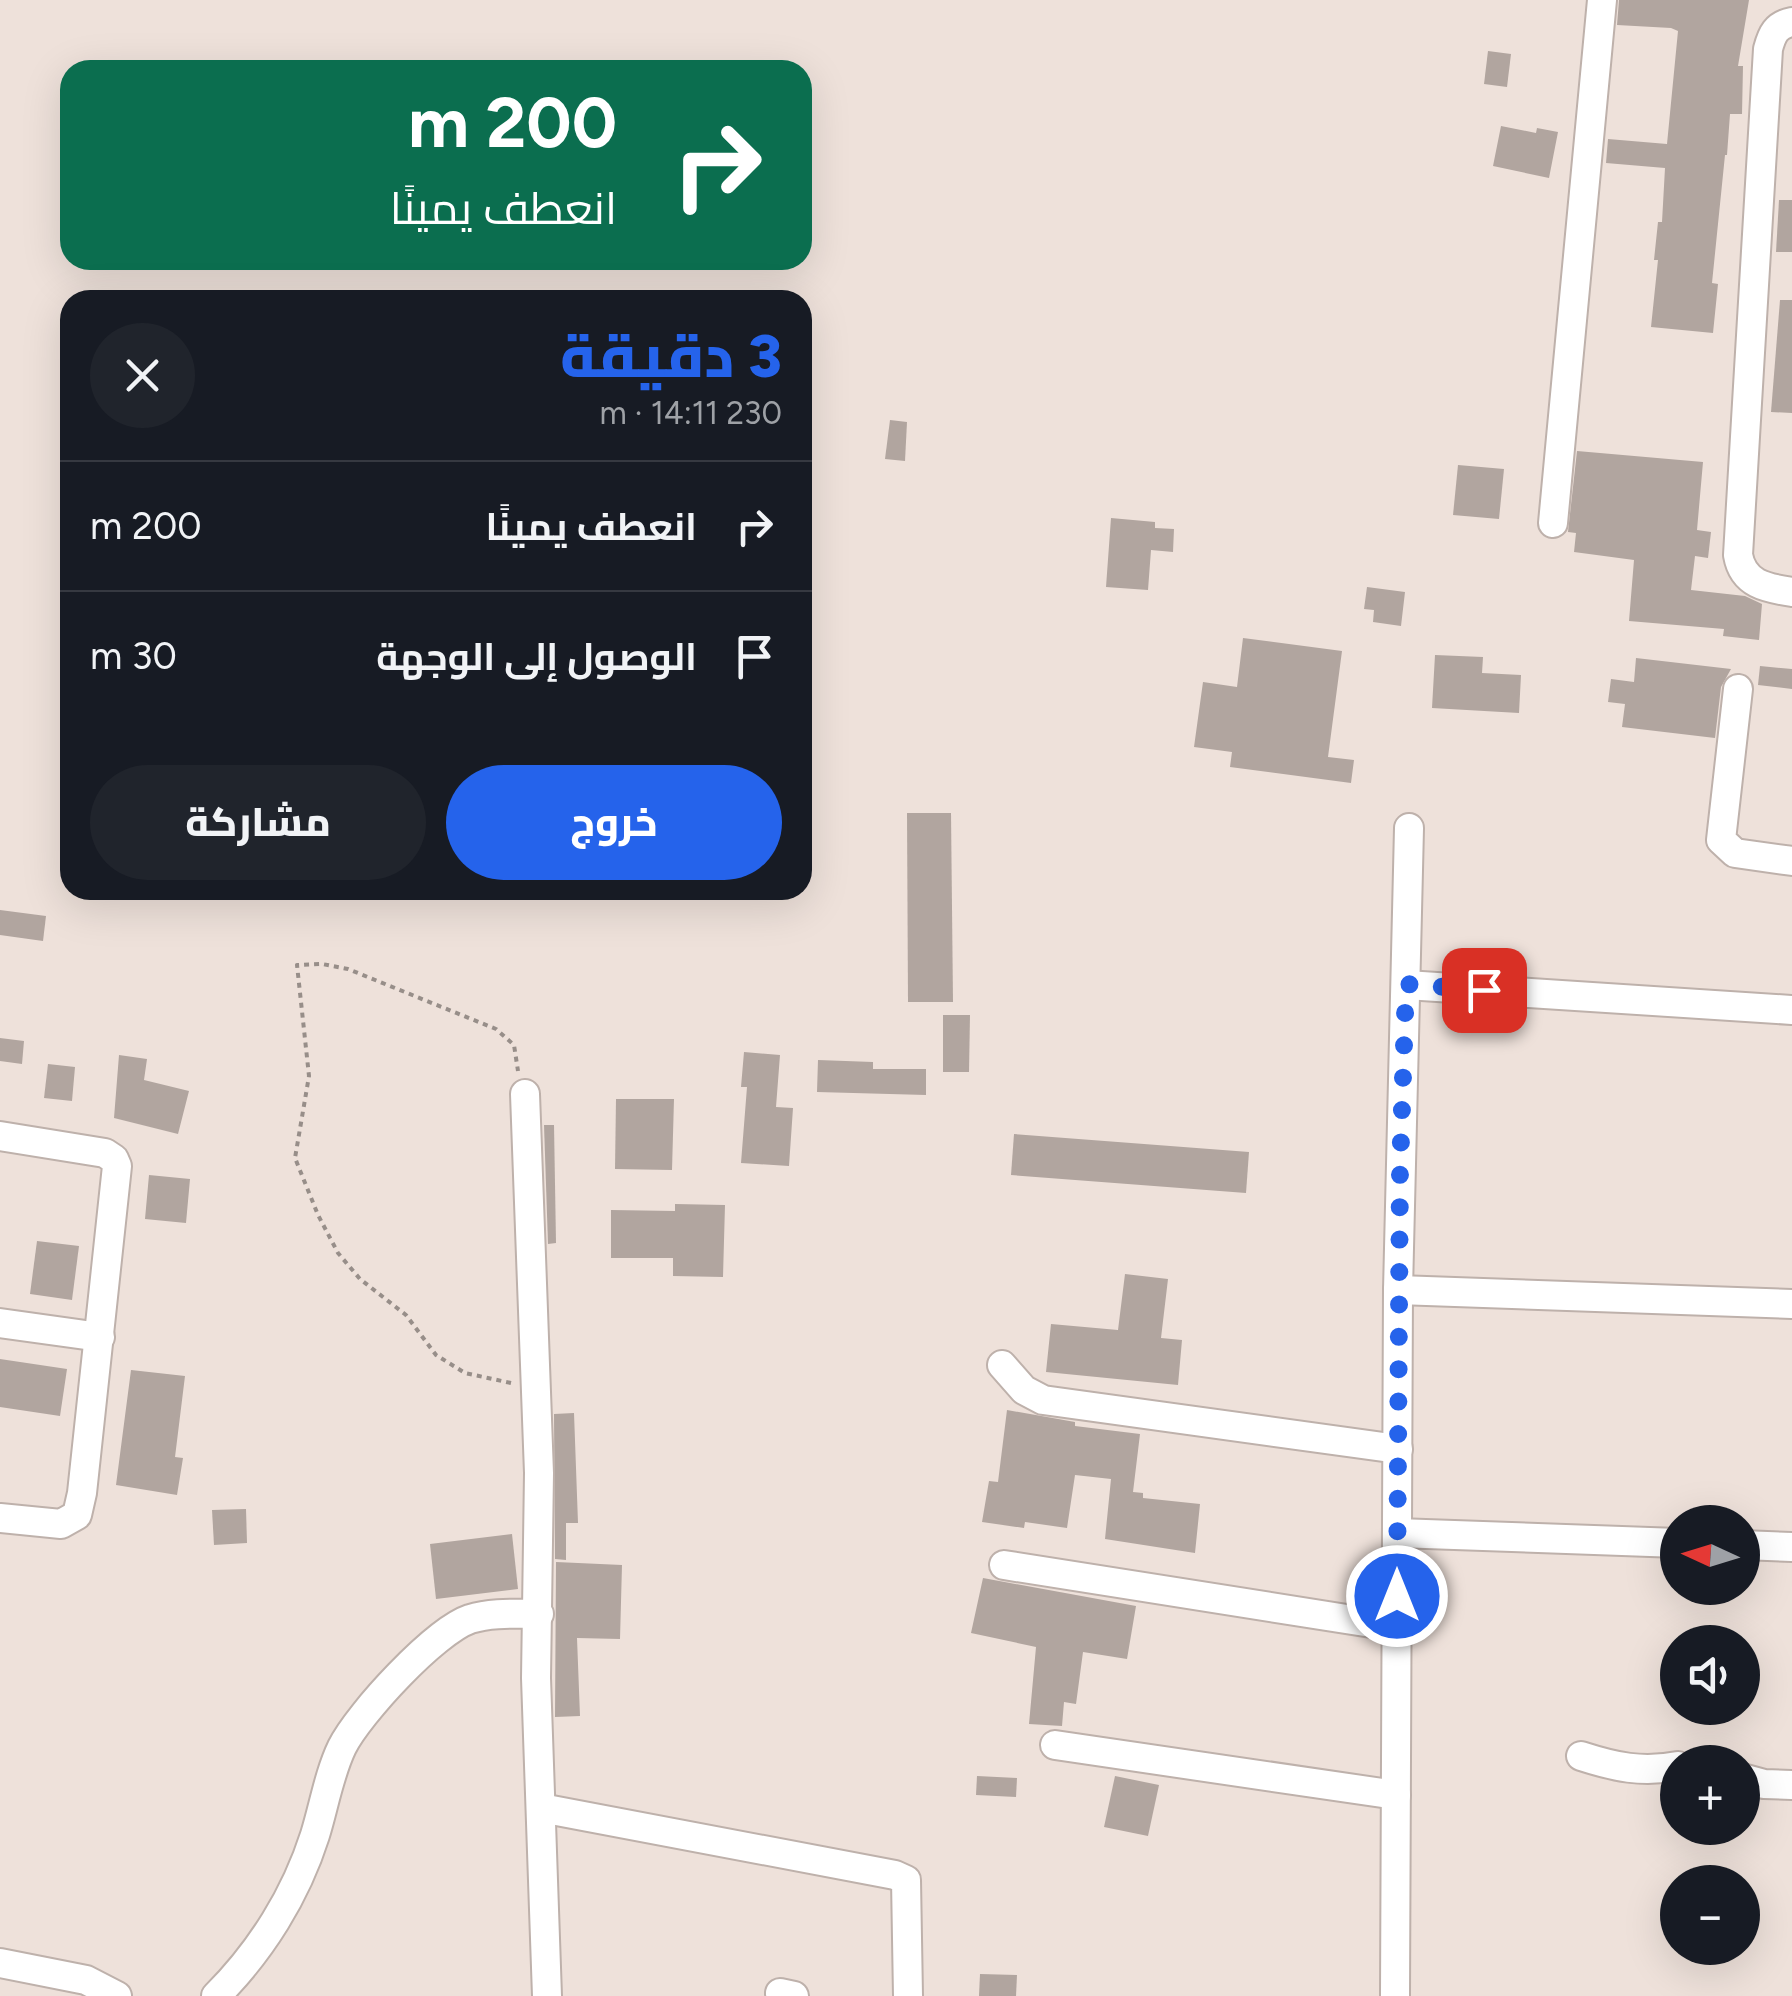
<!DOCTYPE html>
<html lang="ar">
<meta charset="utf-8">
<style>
:root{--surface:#171b24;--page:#20242c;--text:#f1f3f6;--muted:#9ea1a6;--line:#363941;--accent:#2563eb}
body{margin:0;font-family:Figtree,Cairo,sans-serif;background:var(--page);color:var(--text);direction:rtl;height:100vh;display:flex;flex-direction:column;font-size:38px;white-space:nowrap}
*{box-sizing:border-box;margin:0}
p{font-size:32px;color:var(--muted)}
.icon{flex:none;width:55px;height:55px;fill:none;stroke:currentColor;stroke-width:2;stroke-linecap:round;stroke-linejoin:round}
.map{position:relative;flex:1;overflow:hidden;direction:ltr}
.sheet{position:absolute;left:60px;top:290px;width:752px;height:610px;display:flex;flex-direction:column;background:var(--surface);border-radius:30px;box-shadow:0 10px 40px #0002;direction:rtl}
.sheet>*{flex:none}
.hud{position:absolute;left:60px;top:60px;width:752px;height:210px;border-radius:30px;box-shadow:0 10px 40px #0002;direction:rtl;background:#0b6e4f;color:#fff;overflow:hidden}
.needle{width:65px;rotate:274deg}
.controls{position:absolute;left:1660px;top:1505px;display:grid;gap:20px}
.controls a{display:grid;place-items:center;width:100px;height:100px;border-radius:50%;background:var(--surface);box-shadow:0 10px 40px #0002;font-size:50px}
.pin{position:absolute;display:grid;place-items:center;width:85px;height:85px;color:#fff;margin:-42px;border-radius:20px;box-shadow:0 5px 15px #0006}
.me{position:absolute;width:110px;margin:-55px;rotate:0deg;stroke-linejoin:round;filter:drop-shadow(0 0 8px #0008)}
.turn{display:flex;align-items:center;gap:35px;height:210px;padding:0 30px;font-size:45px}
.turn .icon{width:130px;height:130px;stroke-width:2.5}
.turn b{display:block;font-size:70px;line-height:85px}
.round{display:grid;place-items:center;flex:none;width:105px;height:105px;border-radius:52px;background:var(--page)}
.overview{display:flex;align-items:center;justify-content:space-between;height:170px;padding:0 30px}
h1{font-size:60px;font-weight:800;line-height:75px;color:var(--accent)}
.cta{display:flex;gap:20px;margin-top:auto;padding:20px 30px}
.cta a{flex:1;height:115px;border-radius:60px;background:var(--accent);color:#fff;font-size:40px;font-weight:800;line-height:115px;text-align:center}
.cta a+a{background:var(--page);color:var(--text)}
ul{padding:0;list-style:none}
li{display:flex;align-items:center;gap:30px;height:130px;padding:0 30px;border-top:2px solid var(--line)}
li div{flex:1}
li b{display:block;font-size:38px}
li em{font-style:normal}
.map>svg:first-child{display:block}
</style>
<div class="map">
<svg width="1792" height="1996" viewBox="0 0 1792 1996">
<rect width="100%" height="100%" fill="#eee1da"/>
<!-- building -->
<g fill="#b1a59f">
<polygon points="1619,0 1749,0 1738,66 1743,66 1742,114 1730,114 1727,155 1725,155 1712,283 1718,284 1713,333 1651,327 1658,260 1654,260 1658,222 1662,222 1665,168 1606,163 1608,139 1667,144 1678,31 1671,28 1617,25"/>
<polygon points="1488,51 1511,54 1507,87 1484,84"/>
<polygon points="1501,126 1536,133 1537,128 1558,132 1549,178 1493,166"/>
<polygon points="1779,200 1792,200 1792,252 1776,252"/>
<polygon points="1780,300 1792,300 1792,413 1771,412"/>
<polygon points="890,420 907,422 905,461 885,459"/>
<polygon points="1577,451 1703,462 1697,530 1711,532 1708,558 1695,556 1691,590 1745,596 1762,604 1759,640 1723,636 1724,629 1629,621 1634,560 1574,552 1576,533 1568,532"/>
<polygon points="1458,465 1504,469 1499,519 1453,515"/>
<polygon points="1111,518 1155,522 1155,528 1174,529 1173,552 1151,550 1148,590 1106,587"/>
<polygon points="1367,587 1405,592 1401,626 1373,622 1374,610 1364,609"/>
<polygon points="1243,638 1342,651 1328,757 1354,760 1351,783 1230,767 1232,752 1194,747 1203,682 1237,687"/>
<polygon points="1435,655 1483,657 1482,673 1521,675 1519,713 1432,708"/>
<polygon points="1636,658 1731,669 1721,687 1715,738 1622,727 1625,704 1608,702 1611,679 1634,682"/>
<polygon points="1760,666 1792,669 1792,689 1758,685"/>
<polygon points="907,813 951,813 953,1002 908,1002"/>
<polygon points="0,910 46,916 43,941 0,935"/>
<polygon points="943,1015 970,1015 969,1072 943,1072"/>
<polygon points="0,1038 24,1041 22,1064 0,1061"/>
<polygon points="744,1052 780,1055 776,1107 793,1108 789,1166 741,1163 747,1087 741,1087"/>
<polygon points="119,1055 147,1059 144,1080 189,1091 178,1134 114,1118"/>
<polygon points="818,1060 873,1062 873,1069 926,1069 926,1095 817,1092"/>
<polygon points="48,1064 75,1067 72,1101 44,1098"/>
<polygon points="616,1099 674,1099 672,1170 615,1169"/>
<polygon points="544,1125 554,1125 556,1243 548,1244"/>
<polygon points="1014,1134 1249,1152 1246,1193 1011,1175"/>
<polygon points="149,1175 190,1179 186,1223 145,1219"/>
<polygon points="675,1204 725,1205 723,1277 673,1276 673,1258 611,1258 611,1210 675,1211"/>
<polygon points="37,1241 79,1246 72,1300 30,1294"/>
<polygon points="1125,1274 1168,1279 1161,1338 1182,1340 1178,1385 1046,1372 1051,1324 1118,1330"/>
<polygon points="0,1359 67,1369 60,1416 0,1407"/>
<polygon points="131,1370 185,1376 175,1457 183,1458 177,1495 116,1485"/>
<polygon points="1007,1410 1075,1422 1075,1426 1140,1434 1133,1492 1143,1493 1143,1498 1200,1504 1195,1553 1105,1539 1111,1479 1075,1475 1067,1528 1025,1522 1024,1528 982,1522 989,1481 998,1482"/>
<polygon points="574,1413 578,1523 566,1523 566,1560 555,1559 554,1414"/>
<polygon points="246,1509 247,1543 214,1545 212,1510"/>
<polygon points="512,1534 518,1589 436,1599 430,1544"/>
<polygon points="556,1562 622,1565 620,1639 577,1638 580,1716 555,1717"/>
<polygon points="983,1578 1136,1606 1127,1659 1083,1652 1076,1704 1064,1702 1062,1726 1029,1724 1036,1647 971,1633"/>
<polygon points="977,1776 1017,1778 1016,1797 976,1795"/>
<polygon points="1115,1776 1159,1785 1148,1836 1104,1827"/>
<polygon points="980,1974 1017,1975 1016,1996 979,1996"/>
</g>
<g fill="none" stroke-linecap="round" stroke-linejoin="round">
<!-- minor casing -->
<g stroke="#beb1ab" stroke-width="32">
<g id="minor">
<path d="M1792,22C1776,25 1772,34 1768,49L1738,555C1743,584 1766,588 1792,592"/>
<polyline points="1553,523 1602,0"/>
<polyline points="1738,689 1721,840 1735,853 1792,861"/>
<polyline points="1406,985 1792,1010"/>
<polyline points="525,1094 539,1473 536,1678 547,1996"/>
<polyline points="0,1136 105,1153 114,1159 117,1166 82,1493 77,1515 61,1524 0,1518"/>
<polyline points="1398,1290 1792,1304"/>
<polyline points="0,1323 100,1337"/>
<polyline points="1002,1365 1024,1390 1043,1400 1398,1449"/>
<polyline points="1397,1533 1678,1543"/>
<polyline points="1742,1545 1792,1547"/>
<polyline points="1004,1565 1397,1627"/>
<polyline points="1055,1745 1396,1795"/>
<path d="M1581,1756C1615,1767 1642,1773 1678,1766"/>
<polyline points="1742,1778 1764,1784 1792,1785"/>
<polyline points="541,1808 895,1875 906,1880 908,1996"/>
<polyline points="0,1963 86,1980 117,1996"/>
<polyline points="780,1993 794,1996"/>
<path d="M216,1996C261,1951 296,1895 315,1835C324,1806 329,1774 342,1747C359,1713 435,1631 470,1619C492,1612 516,1614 539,1614"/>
<polyline points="1395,1996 1398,1290 1409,828"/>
</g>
</g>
<!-- path -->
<polyline stroke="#978e89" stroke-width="4" stroke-dasharray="5 5" stroke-linecap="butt" points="511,1383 465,1373 436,1355 406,1315 360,1279 338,1253 318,1215 295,1158 309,1076 297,965 322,964 348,969 496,1029 514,1045 518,1071"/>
<!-- minor -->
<use href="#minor" stroke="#fff" stroke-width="28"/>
</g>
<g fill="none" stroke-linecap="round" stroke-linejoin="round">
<!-- route -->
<polyline stroke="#2563eb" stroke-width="18" stroke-dasharray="0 32.4" points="1397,1596 1400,1170 1406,984 1484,990"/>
</g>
</svg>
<div class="controls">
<a><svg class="needle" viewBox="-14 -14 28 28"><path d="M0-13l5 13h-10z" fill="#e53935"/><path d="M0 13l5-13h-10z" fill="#9ea1a6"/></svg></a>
<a><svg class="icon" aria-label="sound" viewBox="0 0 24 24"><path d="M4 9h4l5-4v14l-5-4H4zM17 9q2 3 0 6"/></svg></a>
<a>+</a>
<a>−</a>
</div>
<div class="pin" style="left:1484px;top:990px;background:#d93025"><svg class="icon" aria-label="arrive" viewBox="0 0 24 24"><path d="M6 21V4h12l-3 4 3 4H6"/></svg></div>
<svg class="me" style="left:1397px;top:1596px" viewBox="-20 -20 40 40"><circle r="17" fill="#2563eb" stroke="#fff" stroke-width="3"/><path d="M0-11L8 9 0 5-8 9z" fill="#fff"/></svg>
<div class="hud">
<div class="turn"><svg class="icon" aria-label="right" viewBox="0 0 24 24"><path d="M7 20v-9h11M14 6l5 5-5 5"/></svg><div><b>200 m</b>انعطف يمينًا</div></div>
</div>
<section class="sheet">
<div class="overview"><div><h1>3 دقيقة</h1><p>230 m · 14:11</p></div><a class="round"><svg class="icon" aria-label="close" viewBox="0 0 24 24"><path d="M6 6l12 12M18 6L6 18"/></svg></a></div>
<ul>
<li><svg class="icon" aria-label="right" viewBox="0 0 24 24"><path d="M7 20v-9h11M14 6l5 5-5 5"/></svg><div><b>انعطف يمينًا</b></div><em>200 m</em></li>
<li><svg class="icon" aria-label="arrive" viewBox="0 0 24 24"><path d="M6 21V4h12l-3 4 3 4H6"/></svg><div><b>الوصول إلى الوجهة</b></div><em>30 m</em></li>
</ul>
<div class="cta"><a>خروج</a><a>مشاركة</a></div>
</section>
</div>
